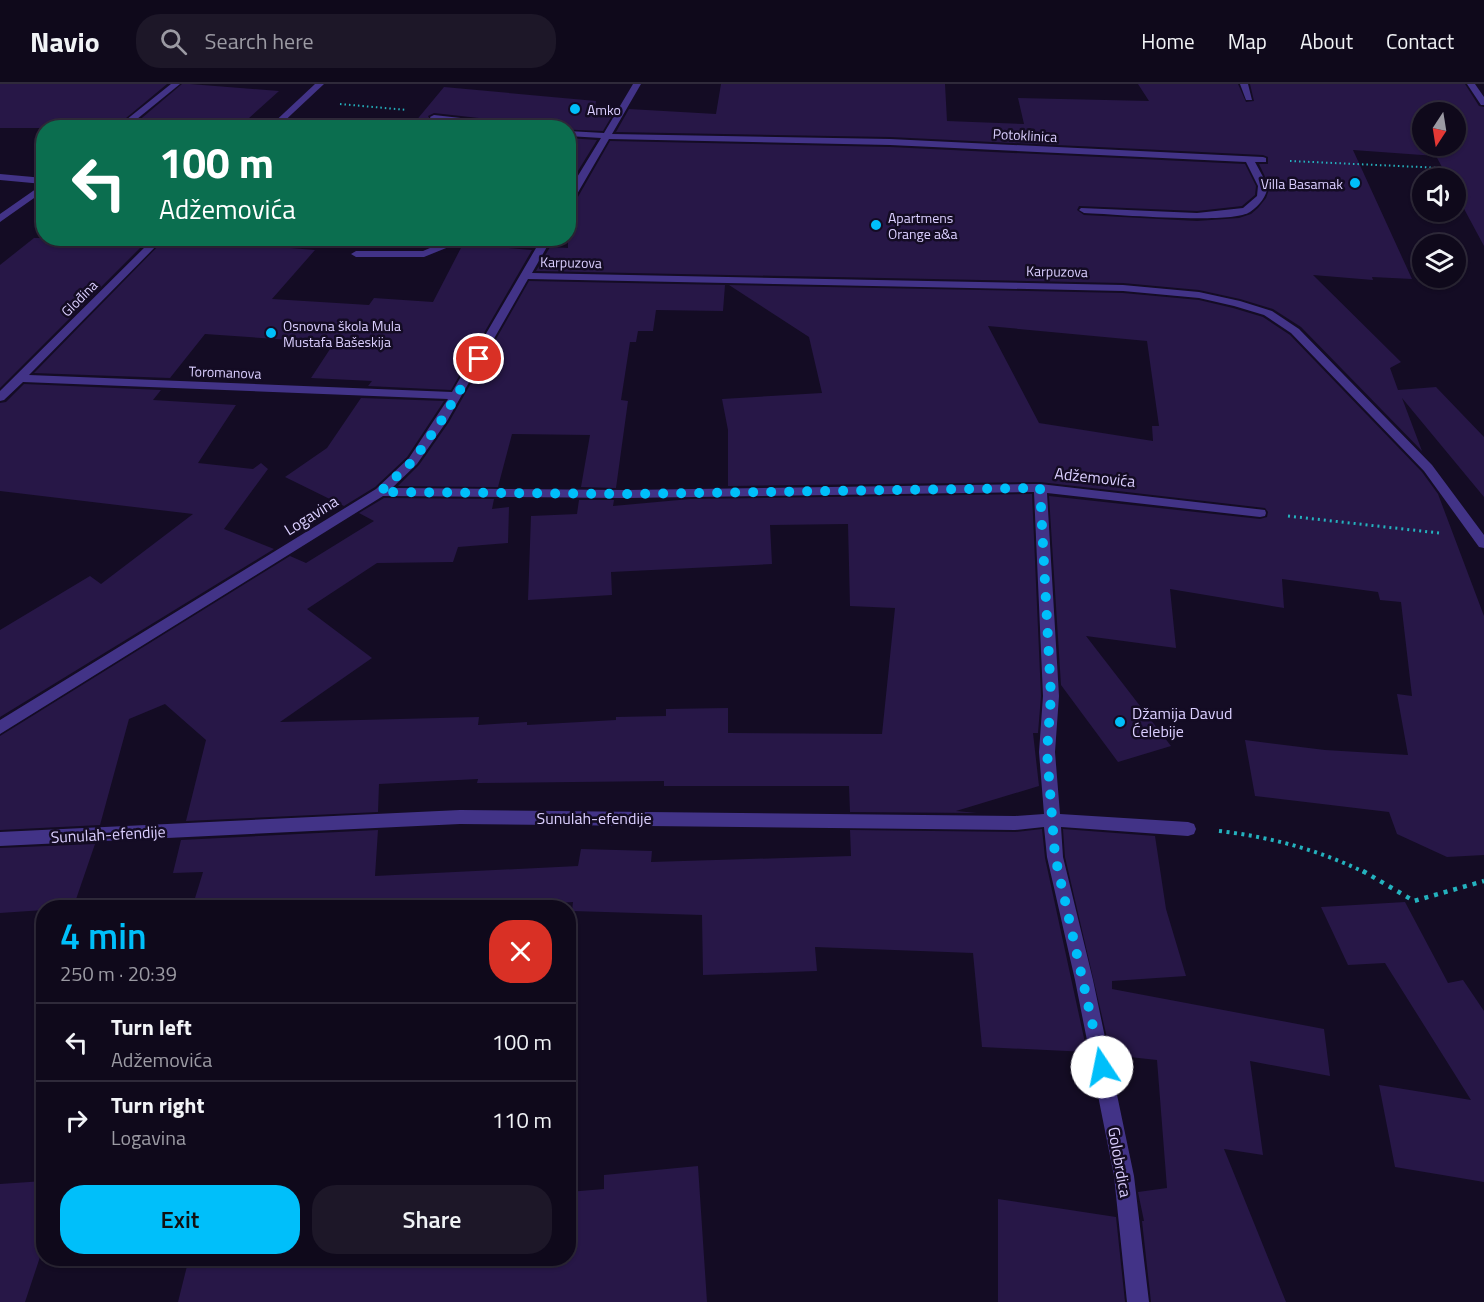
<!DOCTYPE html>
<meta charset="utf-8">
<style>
:root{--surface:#0f091b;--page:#1d1728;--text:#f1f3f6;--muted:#9b9aa3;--line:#2f2a3a;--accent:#00bffa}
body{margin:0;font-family:"Titillium Web",sans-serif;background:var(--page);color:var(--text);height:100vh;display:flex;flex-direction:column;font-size:22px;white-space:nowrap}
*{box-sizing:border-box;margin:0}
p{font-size:20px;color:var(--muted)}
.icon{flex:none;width:33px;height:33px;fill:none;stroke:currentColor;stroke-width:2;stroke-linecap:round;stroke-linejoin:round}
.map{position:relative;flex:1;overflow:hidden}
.panel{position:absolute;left:36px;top:816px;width:540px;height:366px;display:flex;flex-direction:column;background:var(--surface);border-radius:24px;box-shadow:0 2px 4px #0004,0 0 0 2px var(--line)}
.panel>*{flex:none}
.banner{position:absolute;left:36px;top:36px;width:540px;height:126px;border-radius:24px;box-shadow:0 2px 4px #0004,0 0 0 2px var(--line);background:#0b6e4f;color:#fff;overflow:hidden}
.needle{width:39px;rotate:192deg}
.tools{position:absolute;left:1412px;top:18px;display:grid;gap:12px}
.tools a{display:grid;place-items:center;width:54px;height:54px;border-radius:50%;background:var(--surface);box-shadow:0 2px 4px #0004,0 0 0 2px var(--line);font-size:30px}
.pin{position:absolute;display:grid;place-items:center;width:51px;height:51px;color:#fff;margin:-26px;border:3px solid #fff;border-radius:50%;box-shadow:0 2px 6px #0007}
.me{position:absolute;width:66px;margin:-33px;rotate:349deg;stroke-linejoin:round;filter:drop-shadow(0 0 4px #0008)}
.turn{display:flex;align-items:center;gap:21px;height:126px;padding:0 24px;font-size:27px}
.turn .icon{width:78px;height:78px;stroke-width:2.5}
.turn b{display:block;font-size:42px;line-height:51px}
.round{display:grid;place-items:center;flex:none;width:63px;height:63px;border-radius:24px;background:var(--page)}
.head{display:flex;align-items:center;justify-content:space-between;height:102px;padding:0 24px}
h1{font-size:36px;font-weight:600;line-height:45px;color:var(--accent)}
.primary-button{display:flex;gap:12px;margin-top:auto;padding:12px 24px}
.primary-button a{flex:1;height:69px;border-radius:24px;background:var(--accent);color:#111;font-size:24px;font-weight:600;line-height:69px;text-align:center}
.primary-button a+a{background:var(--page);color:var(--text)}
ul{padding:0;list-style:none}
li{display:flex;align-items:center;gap:18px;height:78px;padding:0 24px;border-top:2px solid var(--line)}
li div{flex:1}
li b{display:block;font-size:22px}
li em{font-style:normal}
header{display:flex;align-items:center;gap:36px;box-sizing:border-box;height:84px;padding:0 30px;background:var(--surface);border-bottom:2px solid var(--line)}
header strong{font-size:28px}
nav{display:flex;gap:33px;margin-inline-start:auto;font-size:21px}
.search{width:420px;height:54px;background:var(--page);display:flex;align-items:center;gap:15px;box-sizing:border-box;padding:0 21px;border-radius:24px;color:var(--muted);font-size:22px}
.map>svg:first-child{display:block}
</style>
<header>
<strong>Navio</strong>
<div class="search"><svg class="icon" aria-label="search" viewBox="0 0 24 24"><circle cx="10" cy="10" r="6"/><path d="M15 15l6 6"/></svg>Search here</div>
<nav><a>Home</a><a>Map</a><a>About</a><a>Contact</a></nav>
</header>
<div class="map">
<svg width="1484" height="1218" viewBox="0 0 1484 1218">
<rect width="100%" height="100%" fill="#140c24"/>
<!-- building -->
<g fill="#271747" fill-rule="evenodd">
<polygon points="0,0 167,0 114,44 0,44"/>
<polygon points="182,0 190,0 279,7 238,44 130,44"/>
<path d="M721,0H945L947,37L1024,40L1018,14L1149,17L1138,0H1238L1246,18L1254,17L1250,0H1465L1479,22L1484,23V162L1455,108V94H1448L1436,72L1353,66L1412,195L1372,193L1373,196L1313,191L1401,278L1390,284L1398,306L1436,303L1484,353V413L1402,314L1422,367L1301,243L1273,225L1240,215L1199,206L1123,199L536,187L550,163L568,164V122L575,118L610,57L890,63L1245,80L1256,102L1255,111L1242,122L1197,127L1079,122L1077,126L1084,131L1197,137L1239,134L1251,130L1258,124L1266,114L1270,103L1259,80H1268V73L1263,71L890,53L616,48L629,25L716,30ZM1422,28H1455V62H1422Z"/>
<polygon points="444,3 596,17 595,23 616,25 603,47 529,44 523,39 434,29 428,32 431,37 478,44 410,44"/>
<polygon points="568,54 597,56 568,103"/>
<polygon points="34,154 150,154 0,304 0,181"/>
<polygon points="166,154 315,166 272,215 369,221 374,214 433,218 463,160 532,166 451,306 368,302 372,297 311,294 334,259 205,250 170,294 34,289"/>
<polygon points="529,197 725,201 723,227 656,226 653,247 638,247 636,258 630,258 621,316 628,317 616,404 581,403 590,351 512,350 498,403 398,402 419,381 449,338"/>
<path d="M729,201L1123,209L1199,216L1233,224L1263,233L1290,251L1422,388L1438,410L1484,532V771L1447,773L1397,750L1389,728L1255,712L1245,656L1325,666L1408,671L1397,610L1412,612L1401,518L1380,516L1378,508L1282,495L1284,524L1170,505L1176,564L1086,552L1171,662L1118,678L1061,601L1049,412L1260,435L1267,433L1268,428L1265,424L1040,398L728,402V346L722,315L822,309L809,253ZM988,242L1147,257L1159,342H1152L1153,357L1039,339Z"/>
<polygon points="24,300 161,306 153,316 236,321 198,379 253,385 261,379 268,385 224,445 274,465 0,633 0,546 90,492 101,500 193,430 0,407 0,319 6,318"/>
<polygon points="361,314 444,317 407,373 375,403 344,422 285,393 327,364"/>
<polygon points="1032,410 1041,612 1038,649 1033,649 1039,702 956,727 977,729 850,728 849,702 664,702 664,697 477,699 478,695 379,700 378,728 186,737 206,656 165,620 129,635 100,741 0,746 0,652 290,472 306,479 374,437 359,429 384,414 494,415 492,425 509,423 508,459 458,463 453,478 377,479 307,525 372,574 280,638 479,633 478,641 527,638 527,641 616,636 616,633 666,632 666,625 728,624 728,649 882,650 895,524 850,522 848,440 770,441 772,480 611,488 612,511 528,516 531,432 577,430 579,416 614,416 613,422 690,415"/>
<polygon points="1042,745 1045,774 1087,968 982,963 973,869 815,863 817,887 703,891 702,831 572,827 573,818 480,824 192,824 203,788 173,789 181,756 378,746 375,792 578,782 581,765 652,767 651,778 851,772 850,746 1015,748"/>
<polygon points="1063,745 1155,752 1166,825 1186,892 1112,897 1112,905 1324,945 1330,992 1250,977 1263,1071 1224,1065 1286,1218 1151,1218 1142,1137 1144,1137 1138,1108 1167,1104 1157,976 1111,971 1065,773"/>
<polygon points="95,760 73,824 44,824 44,826 0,829 0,764"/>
<polygon points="1405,818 1448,899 1463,896 1484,927 1484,1098 1395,1083 1379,1001 1471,1016 1385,879 1348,881 1321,823"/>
<polygon points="698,1082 707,1218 178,1218 189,1174 568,1174 568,1108 604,1105 604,1091"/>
<polygon points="44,1097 44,1161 25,1218 0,1218 0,1100"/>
<polygon points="998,1115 1116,1133 1125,1218 998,1218"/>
</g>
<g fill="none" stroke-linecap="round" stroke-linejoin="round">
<!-- path-far3 -->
<g stroke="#24b2be" stroke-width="2" stroke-dasharray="1.5 3" stroke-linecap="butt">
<polyline points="340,20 407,26"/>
<polyline points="1290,77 1442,84"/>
</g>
<!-- path-far2 -->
<polyline stroke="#24b2be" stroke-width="3" stroke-dasharray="2 4" stroke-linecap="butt" points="1288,432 1439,449"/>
<!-- path-far1 -->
<path stroke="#24b2be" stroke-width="4" stroke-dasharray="3 4.5" stroke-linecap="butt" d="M1219,747C1271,753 1319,766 1366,789"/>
<!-- path -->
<polyline stroke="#24b2be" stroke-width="4.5" stroke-dasharray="4 6" stroke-linecap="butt" points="1363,787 1414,817 1484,797"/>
<!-- minor -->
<g fill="#423387" fill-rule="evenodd">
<polygon points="171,0 180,0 126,44 116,44"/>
<polygon points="315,0 324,0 277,44 268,44"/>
<path d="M633,0H641L612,50L890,55L1263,73L1266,74V78H1255L1268,102C1266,113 1260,121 1250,128C1231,141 1113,130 1084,129L1079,126L1081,124L1197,129L1243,124L1257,112L1258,102L1246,78L890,61L609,55L573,117L568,120V108L601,54L568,52V47L604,49Z"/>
<polygon points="1240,0 1248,0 1252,16 1246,16"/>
<polygon points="1467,0 1475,0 1484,13 1484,21 1481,21"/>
<polygon points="434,31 523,41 527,44 499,44 431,35 430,33"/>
<polygon points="0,90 44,94 44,107 0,138 0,130 43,100 0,96"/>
<polygon points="154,154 164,154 29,291 452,308 536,164 461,158 424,173 356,173 351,170 356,167 423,167 453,154 539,159 542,154 552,154 532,189 1123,201 1199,208 1240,217 1272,227 1299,245 1432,381 1484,451 1484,464 1479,463 1424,387 1291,249 1264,231 1234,222 1199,214 1123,207 528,195 447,337 417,380 392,404 626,406 1040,400 1265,426 1266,429 1265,432 1260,433 1047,409 1059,612 1055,668 1060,730 1188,738 1194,740 1196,745 1194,750 1188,752 1061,743 1063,773 1093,896 1134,1092 1149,1218 1127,1218 1114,1092 1075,896 1047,773 1044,743 1015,746 460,740 0,762 0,748 460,726 1015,732 1044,730 1039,668 1043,612 1034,408 626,414 383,412 0,650 0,636 376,405 409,374 448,315 23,298 4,316 0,317 0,307"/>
</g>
</g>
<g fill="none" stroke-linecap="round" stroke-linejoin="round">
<!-- route -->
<polyline stroke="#00bffa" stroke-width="10" stroke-dasharray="0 18" points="479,275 441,337 413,377 380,408 626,410 1040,404 1051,612 1047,668 1055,772 1102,983"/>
</g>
<!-- markers -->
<g fill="#00bffa" stroke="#140c24" stroke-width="2">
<circle cx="575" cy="25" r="6"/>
<circle cx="1355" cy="99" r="6"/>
<circle cx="876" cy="141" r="6"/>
<circle cx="271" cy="249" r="6"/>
<circle cx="1120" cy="638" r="6"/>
</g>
<g text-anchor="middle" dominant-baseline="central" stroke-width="5" stroke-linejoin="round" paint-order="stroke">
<!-- far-poi labels -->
<g font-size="14" fill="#dbcfff" stroke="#140c24" text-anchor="start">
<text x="587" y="25">Amko</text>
<text x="1343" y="99" text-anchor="end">Villa Basamak</text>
<text x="888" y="133">Apartmens<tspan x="888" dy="16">Orange a&amp;a</tspan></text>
<text x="283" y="241">Osnovna škola Mula<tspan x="283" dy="16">Mustafa Bašeskija</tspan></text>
</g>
<!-- far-street labels -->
<g font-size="14" fill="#dbcfff" stroke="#140c24">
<text transform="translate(1025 51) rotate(3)">Potoklinica</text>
<text transform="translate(571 178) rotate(1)">Karpuzova</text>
<text transform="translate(1057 187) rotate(1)">Karpuzova</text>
<text transform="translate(79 214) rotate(-45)">Glođina</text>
<text transform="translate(225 288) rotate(2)">Toromanova</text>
</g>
<!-- street labels -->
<g font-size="16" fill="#dbcfff" stroke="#140c24">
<text transform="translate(1095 393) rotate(6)">Adžemovića</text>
<text transform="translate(311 431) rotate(-32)">Logavina</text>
<text x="594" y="734">Sunulah-efendije</text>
<text transform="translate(108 750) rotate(-3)">Sunulah-efendije</text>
<text transform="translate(1120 1078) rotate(80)">Golobrdica</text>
</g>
<!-- poi labels -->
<g font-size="16" fill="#dbcfff" stroke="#140c24" text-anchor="start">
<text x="1132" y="629">Džamija Davud<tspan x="1132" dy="18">Ćelebije</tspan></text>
</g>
</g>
</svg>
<div class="tools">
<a><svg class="needle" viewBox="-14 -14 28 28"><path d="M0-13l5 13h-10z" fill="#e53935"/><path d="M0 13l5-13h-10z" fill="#9b9aa3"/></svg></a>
<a><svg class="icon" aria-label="sound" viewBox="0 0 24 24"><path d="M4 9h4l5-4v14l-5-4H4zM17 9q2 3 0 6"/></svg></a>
<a><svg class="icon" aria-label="layers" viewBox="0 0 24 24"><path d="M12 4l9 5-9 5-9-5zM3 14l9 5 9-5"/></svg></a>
</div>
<div class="pin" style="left:479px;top:275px;background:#d93025"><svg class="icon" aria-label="arrive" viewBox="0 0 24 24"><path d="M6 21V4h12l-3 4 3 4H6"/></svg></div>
<svg class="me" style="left:1102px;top:983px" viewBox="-20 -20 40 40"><circle r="19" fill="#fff"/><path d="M0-13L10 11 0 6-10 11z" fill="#00bffa"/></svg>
<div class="banner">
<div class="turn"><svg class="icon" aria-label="left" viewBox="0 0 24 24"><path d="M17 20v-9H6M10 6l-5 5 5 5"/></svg><div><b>100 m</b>Adžemovića</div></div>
</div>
<section class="panel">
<div class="head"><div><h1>4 min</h1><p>250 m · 20:39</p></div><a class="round" style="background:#d93025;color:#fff"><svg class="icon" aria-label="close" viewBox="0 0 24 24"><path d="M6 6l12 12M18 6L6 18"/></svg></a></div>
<ul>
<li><svg class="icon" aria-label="left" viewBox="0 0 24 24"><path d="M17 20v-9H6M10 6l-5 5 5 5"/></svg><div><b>Turn left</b><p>Adžemovića</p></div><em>100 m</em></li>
<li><svg class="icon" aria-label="right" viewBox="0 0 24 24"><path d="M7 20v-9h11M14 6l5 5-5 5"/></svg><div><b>Turn right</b><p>Logavina</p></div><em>110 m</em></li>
</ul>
<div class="primary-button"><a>Exit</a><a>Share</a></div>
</section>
</div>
